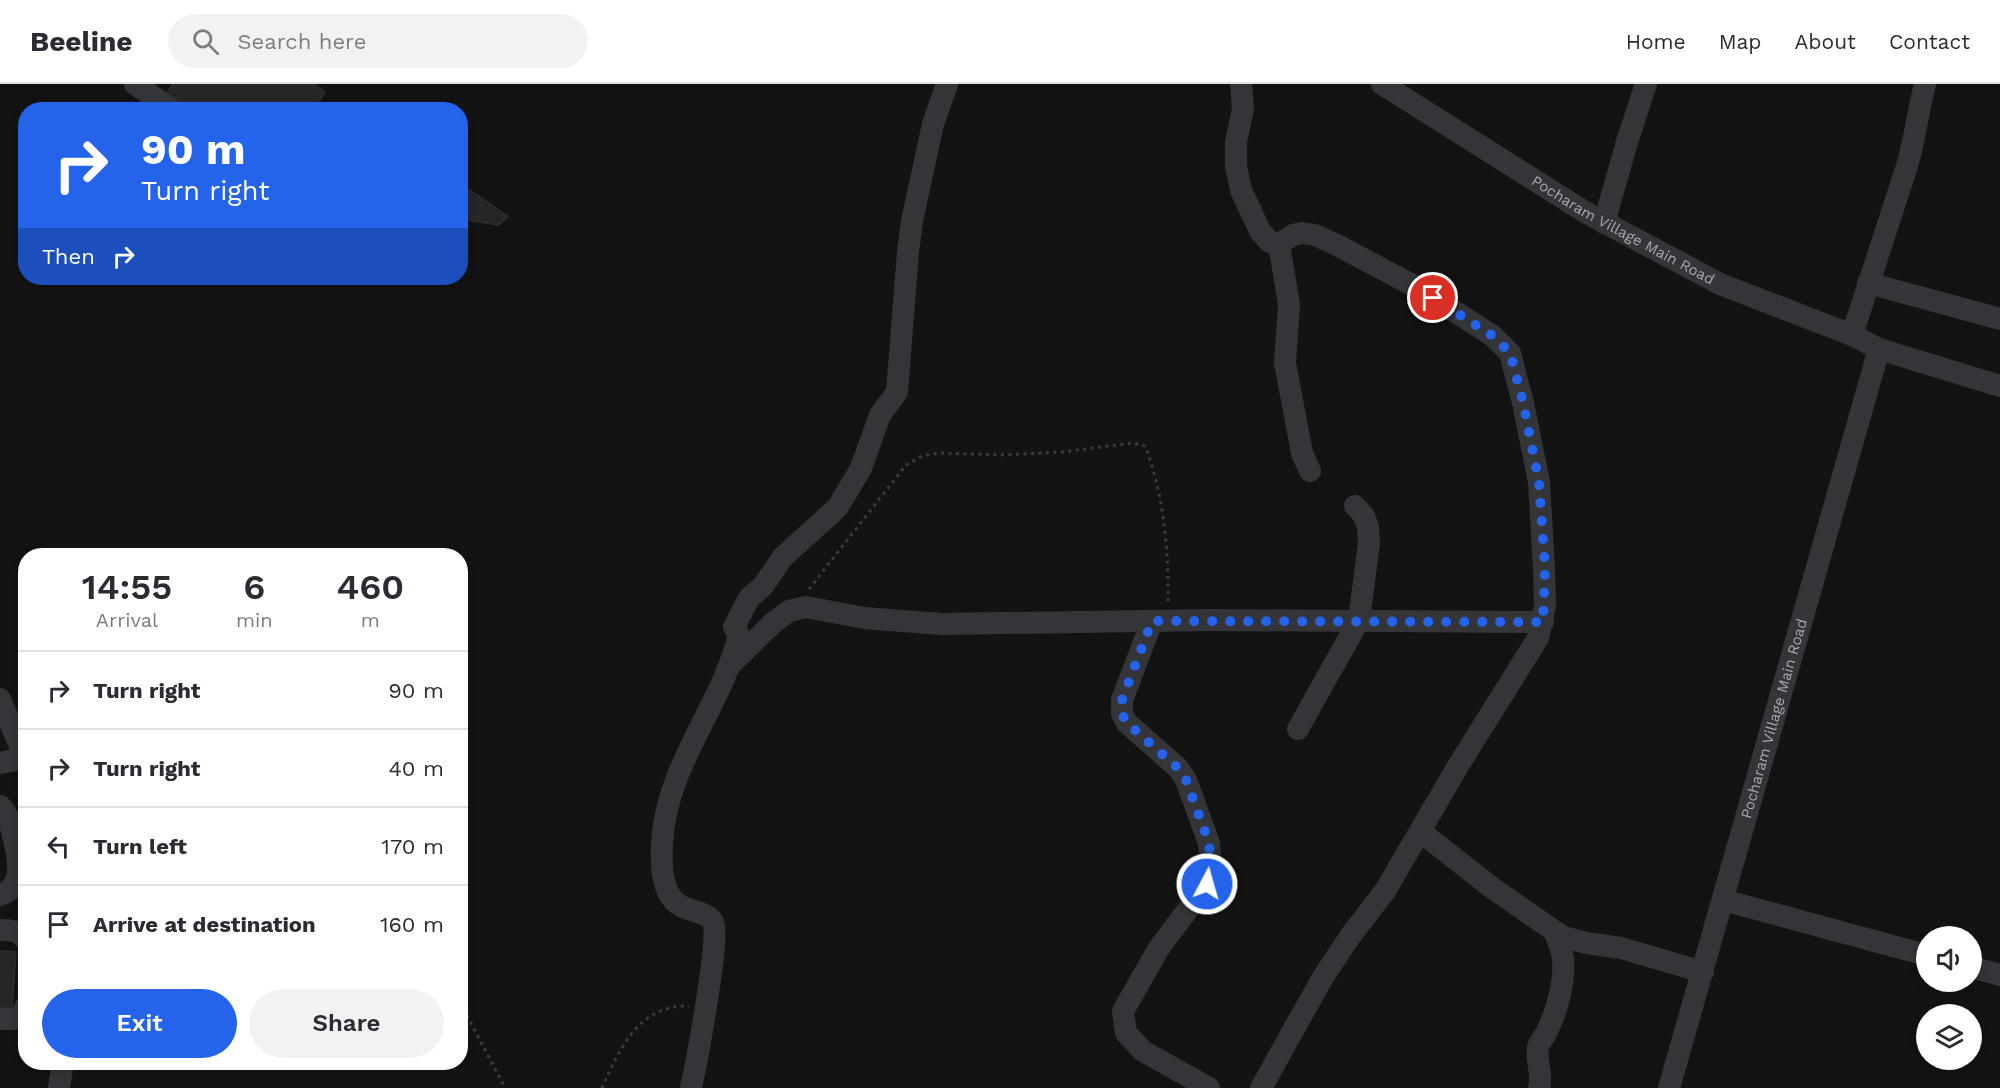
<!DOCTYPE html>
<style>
:root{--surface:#fff;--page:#f2f2f3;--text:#2b2b33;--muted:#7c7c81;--line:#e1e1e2;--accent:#2563eb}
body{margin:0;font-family:"Work Sans",sans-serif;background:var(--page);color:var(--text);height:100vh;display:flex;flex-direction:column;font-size:22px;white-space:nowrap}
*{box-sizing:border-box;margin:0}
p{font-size:20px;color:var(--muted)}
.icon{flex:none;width:33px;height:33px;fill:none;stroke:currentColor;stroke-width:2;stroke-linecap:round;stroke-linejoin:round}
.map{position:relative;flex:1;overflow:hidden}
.details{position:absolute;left:18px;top:464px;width:450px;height:522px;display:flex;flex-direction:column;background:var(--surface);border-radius:24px;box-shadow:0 3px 9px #0003}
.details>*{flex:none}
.hud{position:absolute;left:18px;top:18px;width:450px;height:183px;border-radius:24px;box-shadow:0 3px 9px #0003;background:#2563eb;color:#fff;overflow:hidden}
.controls{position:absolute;left:1916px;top:842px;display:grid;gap:12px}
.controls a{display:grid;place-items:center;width:66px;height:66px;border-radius:50%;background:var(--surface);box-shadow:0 3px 9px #0003;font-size:30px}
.pin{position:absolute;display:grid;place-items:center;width:51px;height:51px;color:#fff;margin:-26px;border:3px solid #fff;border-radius:50%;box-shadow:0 2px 6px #0007}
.me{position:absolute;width:66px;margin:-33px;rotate:6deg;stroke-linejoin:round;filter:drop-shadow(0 0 4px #0008)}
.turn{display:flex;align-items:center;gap:21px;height:126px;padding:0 24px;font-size:27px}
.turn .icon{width:78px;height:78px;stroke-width:2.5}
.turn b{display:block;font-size:42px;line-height:51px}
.then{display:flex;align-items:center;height:57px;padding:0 24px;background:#0003;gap:12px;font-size:22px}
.eta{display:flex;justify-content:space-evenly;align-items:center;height:102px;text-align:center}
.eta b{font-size:36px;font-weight:600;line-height:42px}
.button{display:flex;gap:12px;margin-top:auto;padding:12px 24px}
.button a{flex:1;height:69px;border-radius:36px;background:var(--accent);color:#fff;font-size:24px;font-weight:600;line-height:69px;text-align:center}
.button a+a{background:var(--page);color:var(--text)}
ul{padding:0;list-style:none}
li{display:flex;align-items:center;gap:18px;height:78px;padding:0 24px;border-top:2px solid var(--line)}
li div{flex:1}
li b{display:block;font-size:22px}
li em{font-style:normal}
header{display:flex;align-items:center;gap:36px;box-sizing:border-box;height:84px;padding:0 30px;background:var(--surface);border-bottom:2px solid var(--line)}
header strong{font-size:28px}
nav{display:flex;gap:33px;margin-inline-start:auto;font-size:21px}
.search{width:420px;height:54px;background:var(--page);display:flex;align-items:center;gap:15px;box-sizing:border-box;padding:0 21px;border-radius:33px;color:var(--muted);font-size:22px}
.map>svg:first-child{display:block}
</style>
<header>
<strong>Beeline</strong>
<div class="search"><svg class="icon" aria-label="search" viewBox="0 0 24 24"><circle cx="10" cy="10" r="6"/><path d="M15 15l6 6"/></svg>Search here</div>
<nav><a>Home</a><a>Map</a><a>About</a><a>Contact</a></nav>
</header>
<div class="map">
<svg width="2000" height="1004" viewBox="0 0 2000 1004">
<rect width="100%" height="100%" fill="#131314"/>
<!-- building -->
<g fill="#262628" stroke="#2d2d30" stroke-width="1.5">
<polygon points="173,0 314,0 325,8 313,26 191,26 166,10"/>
<polygon points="340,19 349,26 335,26"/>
<polygon points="468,105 508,132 499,141 460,135 460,116"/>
<polygon points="0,867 16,868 12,924 0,923"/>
</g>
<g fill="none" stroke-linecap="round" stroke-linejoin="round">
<!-- path -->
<g stroke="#3a3c40" stroke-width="3" stroke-dasharray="3 4.5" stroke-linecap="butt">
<path d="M809,505L906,381L922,372L940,369L1001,371L1062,368L1133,359L1145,362C1164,410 1169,469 1168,519"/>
<polyline points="460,918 505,1004"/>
<path d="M602,1004C619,965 640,920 689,922"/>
</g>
<!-- minor -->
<g stroke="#343539" stroke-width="22">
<polyline points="135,0 172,26"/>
<polyline points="1241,0 1243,25 1236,58 1236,82 1241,106 1260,147 1270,158 1279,160 1293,151 1302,149 1315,151 1337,161 1418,204 1493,252 1510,269 1523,319 1539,398 1544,484 1545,522 1538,554 1458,682 1385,807 1351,851 1323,893 1261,1004"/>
<path id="s1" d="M1382,0L1585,128L1720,200L1852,251L1879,265L2000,302"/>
<polyline points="1604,139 1627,58 1646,0"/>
<polyline points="1279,160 1289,221 1285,279 1302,369 1310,387"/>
<polyline points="1868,199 2000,235"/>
<path d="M1852,251L1907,82C1915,55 1918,27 1925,0"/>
<polyline points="1152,537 1122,616 1122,630 1127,639 1178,684 1186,696 1209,759 1211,783 1207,800 1159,864 1123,927 1126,949 1143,967 1209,1004"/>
<polyline points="732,579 773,539 789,527 806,523 864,534 941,540 1209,536 1543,538"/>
<polyline points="0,615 26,676"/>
<polyline points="1298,645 1359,536 1369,459 1368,443 1364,432 1355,422"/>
<polyline points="0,679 25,674"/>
<path d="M0,722C9,730 10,740 13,752C18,772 26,803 0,811"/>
<polyline points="1421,748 1491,803 1563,853 1587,859 1621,864 1703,888"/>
<polyline points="1723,816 1926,871"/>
<path d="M0,846C10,846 20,846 26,856"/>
<polyline points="1971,883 2000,891"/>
<polyline points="0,935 16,935 22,931 26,921"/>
<polyline points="59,1004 63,978"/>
<path d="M691,1004C696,981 721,850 713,838C710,832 703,830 698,828C693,826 686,825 681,822C661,812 661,779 662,760C665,683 721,624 739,551L734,543L749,514L763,502L783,473L838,423L861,384L880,331L897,308L908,168L912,137L933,40L947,0"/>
<path d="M1539,1004C1543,990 1535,973 1538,963C1540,957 1545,952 1547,947C1557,927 1565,898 1563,875C1562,866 1558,857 1555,849"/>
<path id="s2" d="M1669,1004L1879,265"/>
</g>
</g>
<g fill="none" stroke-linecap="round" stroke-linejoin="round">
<!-- route -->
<polyline stroke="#2563eb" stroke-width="10" stroke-dasharray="0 18" points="1207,800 1211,783 1209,759 1186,696 1178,684 1127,639 1122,630 1122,616 1152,537 1543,538 1545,484 1539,398 1523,318 1510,269 1493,252 1433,214"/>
</g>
<g text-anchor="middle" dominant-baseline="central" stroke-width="6" stroke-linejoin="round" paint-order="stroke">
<!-- street labels -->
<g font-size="15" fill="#a6a9b3" stroke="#0e0e0f">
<text stroke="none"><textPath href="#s1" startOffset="282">Pocharam Village Main Road</textPath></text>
<text stroke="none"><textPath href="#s2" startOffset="384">Pocharam Village Main Road</textPath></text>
</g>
</g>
</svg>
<div class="controls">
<a><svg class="icon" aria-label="sound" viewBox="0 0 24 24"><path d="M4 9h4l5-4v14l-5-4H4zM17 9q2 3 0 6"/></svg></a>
<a><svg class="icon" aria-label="layers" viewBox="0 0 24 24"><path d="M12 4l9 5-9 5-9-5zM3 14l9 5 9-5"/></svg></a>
</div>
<div class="pin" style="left:1433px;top:214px;background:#d93025"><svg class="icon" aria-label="arrive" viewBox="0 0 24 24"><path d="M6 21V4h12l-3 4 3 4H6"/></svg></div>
<svg class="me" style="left:1207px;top:800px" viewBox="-20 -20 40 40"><circle r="17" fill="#2563eb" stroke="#fff" stroke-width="3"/><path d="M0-11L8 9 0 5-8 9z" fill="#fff"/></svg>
<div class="hud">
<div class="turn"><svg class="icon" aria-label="right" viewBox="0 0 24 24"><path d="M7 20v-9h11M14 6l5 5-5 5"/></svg><div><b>90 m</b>Turn right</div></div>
<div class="then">Then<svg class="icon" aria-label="right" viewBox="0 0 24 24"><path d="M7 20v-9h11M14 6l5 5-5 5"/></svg></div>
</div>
<section class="details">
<div class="eta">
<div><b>14:55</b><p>Arrival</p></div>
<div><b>6</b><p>min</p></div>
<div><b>460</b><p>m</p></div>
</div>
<ul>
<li><svg class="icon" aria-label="right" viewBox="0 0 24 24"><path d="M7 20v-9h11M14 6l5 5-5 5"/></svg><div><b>Turn right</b></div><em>90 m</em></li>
<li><svg class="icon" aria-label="right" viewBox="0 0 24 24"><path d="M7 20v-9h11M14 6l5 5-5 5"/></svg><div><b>Turn right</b></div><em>40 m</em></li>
<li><svg class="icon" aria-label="left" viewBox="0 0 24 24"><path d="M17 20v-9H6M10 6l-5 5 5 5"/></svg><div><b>Turn left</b></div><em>170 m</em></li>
<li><svg class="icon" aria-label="arrive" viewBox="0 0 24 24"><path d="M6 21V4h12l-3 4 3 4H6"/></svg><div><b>Arrive at destination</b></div><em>160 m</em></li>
</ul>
<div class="button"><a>Exit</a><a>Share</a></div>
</section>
</div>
